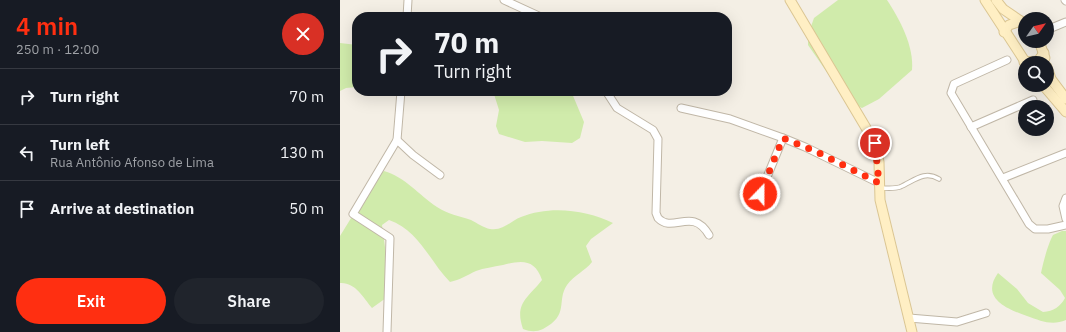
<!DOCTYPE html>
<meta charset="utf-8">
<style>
:root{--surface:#171b24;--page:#20242c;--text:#f1f3f6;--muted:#9ea1a6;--line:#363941;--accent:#ff2f11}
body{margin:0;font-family:"IBM Plex Sans",sans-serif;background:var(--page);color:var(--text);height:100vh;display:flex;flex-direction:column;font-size:15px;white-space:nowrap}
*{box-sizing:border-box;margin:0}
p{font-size:13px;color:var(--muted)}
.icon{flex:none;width:22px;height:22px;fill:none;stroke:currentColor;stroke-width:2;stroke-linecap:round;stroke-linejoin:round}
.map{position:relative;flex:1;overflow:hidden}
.panel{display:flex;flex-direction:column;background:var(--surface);width:340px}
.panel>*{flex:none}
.banner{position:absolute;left:12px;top:12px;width:380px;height:84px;border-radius:16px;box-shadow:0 4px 16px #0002;background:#171b24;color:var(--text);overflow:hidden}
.needle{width:26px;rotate:56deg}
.buttons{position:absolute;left:678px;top:12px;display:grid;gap:8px}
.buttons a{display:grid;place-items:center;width:36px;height:36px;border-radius:50%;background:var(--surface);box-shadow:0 4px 16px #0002;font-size:20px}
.pin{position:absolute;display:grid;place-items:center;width:34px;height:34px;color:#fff;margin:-17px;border:2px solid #fff;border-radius:50%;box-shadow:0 1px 4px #0007}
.me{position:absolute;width:44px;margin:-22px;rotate:22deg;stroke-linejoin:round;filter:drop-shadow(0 0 3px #0008)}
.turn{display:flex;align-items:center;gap:14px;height:84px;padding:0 16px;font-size:18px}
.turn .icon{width:52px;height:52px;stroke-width:2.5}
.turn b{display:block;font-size:28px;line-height:34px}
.round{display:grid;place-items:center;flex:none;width:42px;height:42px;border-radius:21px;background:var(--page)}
.headline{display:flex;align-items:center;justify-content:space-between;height:68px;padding:0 16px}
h1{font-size:24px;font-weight:600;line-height:30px;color:var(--accent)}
.action{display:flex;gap:8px;margin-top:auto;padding:8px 16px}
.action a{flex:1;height:46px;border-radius:24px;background:var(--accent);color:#fff;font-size:16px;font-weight:600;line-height:46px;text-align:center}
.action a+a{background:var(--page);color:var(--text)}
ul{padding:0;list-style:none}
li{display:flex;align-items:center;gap:12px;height:56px;padding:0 16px;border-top:1px solid var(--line)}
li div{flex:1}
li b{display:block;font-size:15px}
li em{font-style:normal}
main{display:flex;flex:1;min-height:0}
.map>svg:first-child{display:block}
</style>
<main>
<section class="panel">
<div class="headline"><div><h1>4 min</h1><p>250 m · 12:00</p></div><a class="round" style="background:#d93025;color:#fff"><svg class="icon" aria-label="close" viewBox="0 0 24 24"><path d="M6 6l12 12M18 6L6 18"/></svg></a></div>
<ul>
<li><svg class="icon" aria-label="right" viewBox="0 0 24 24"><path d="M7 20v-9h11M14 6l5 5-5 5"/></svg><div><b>Turn right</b></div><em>70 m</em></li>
<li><svg class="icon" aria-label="left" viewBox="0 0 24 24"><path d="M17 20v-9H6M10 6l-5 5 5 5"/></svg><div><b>Turn left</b><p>Rua Antônio Afonso de Lima</p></div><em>130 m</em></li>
<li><svg class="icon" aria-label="arrive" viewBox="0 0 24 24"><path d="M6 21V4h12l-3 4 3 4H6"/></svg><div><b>Arrive at destination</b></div><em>50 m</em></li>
</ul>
<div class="action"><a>Exit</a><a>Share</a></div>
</section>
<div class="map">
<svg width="726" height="332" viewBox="0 0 726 332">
<rect width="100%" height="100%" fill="#f4efe5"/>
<!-- green -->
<g fill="#d0ebab">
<path d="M498,0H547C560,20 574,46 572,70L539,99L522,108L513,104L491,78L468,45V35L474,18Z"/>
<polygon points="0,43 17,45 17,87 6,88 0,91"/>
<polygon points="153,91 231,91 244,122 240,138 232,143 202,141 185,142 159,134 156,126 159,110"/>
<path d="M44,171C65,177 79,195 97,207C108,214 119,216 131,220C137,223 144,228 150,229C164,231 170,221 181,217C210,205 247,210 273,223L251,239L246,246L252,262C245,271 234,275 227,285C216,301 230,315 203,329C196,332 191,332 183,329C174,303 188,298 202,280C195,259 182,260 163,265C153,267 144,268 136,271C127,275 120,280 110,282C90,262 79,230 49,220L42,225L47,262L46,298L32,308C23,297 15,282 0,283V236L37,176Z"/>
<path d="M722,231H726V320C712,326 701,321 687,316C667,309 640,298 658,273L677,289L688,303L703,312C714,311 720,307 725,298L720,290L701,273C703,263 708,244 713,235Z"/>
</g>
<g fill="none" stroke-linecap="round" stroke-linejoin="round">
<!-- lane casing -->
<g stroke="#c0b7a7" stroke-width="5.5">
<path id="lane" d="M540,188C547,188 554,189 560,187C574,181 584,170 599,179"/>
</g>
<!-- street casing -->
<g stroke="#c0b7a7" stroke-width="9">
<g id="street">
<polyline points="164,0 201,17"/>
<polyline points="725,0 726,1"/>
<polyline points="67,17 68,0"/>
<polyline points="709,29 726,22"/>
<polyline points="667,60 614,84 611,93 689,224 695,229 708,229 726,225"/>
<path d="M266,91L277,108L313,130L318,139L316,213L318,218C333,234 352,206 369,235"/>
<polyline points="341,108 390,119 443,138 465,147 539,183"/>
<polyline points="631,127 693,100"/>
<polyline points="57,140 73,155 100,175"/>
<polyline points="663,178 726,153"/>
<polyline points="420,194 443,138"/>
<polyline points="726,198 723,206 726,219"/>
<polyline points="569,318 617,322 646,313"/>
<polyline points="47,332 50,238 13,214 57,140 61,91"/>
</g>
</g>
<!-- secondary casing -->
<g stroke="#dbc693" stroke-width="11">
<g id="secondary">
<polyline points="450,0 535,143 539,162 540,200 572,332"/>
<polyline points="645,0 686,63"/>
<polyline points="656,0 663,9 685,24"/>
<polyline points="664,32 669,25 681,21"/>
<polyline points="699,41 705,58"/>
<polyline points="684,62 698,61 704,53"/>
<polyline points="707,67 711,79 726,99"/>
<polyline points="703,85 726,112"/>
</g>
</g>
<!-- lane -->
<use href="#lane" stroke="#fff" stroke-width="3.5"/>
<!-- street -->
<use href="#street" stroke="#fff" stroke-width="7"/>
<!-- secondary -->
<use href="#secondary" stroke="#ffefc4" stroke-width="9"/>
</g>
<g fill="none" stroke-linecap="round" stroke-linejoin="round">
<!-- route -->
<polyline stroke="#ff2f11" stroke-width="7" stroke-dasharray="0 12.6" points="420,194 443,138 475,151 539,183 535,143"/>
</g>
</svg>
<div class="buttons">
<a><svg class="needle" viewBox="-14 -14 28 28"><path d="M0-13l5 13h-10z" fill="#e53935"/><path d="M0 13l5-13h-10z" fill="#9ea1a6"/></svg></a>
<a><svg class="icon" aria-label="search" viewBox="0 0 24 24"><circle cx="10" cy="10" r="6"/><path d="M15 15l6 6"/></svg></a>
<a><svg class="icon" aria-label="layers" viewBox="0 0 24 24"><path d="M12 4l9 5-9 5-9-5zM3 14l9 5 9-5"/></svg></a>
</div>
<div class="pin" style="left:535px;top:143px;background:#d93025"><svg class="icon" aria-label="arrive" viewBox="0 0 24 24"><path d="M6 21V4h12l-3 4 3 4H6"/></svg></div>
<svg class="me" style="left:420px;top:194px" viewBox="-20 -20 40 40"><circle r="17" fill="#ff2f11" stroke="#fff" stroke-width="3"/><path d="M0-11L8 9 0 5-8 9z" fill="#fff"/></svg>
<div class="banner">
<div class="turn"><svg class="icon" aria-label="right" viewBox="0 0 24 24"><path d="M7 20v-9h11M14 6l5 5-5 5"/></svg><div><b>70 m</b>Turn right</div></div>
</div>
</div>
</main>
